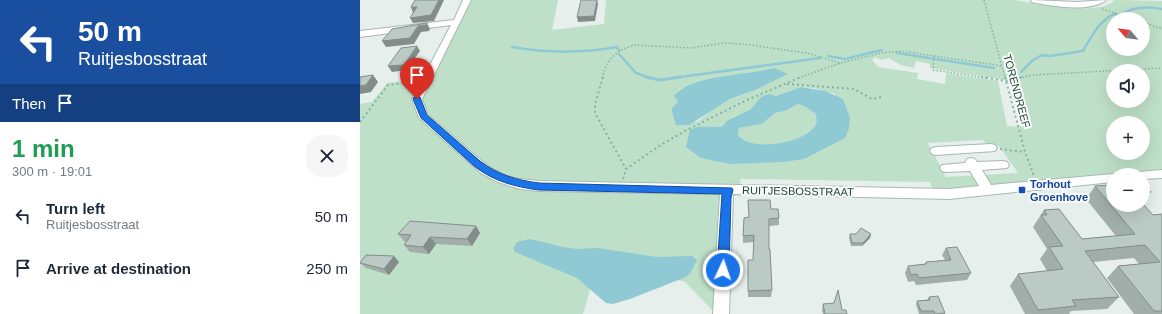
<!DOCTYPE html>
<meta charset="utf-8">
<style>
:root{--surface:#fff;--page:#f6f6f7;--text:#1f2937;--muted:#747a83}
body{margin:0;font-family:Helvetica,sans-serif;background:var(--page);color:var(--text);height:100vh;display:flex;flex-direction:column;font-size:15px;white-space:nowrap}
*{box-sizing:border-box;margin:0}
p{font-size:13px;color:var(--muted)}
.icon{flex:none;width:22px;height:22px;fill:none;stroke:currentColor;stroke-width:2;stroke-linecap:round;stroke-linejoin:round}
.map{position:relative;flex:1;overflow:hidden}
.drawer{display:flex;flex-direction:column;background:var(--surface);width:360px}
.drawer>*{flex:none}
.top-card{background:#1a4fa0;color:#fff;overflow:hidden}
.needle{width:26px;rotate:299deg}
.controls{position:absolute;left:746px;top:12px;display:grid;gap:8px}
.controls a{display:grid;place-items:center;width:44px;height:44px;border-radius:50%;background:var(--surface);box-shadow:0 4px 16px #0002;font-size:20px}
.pin{position:absolute;display:grid;place-items:center;width:34px;height:34px;color:#fff;margin:-41px -17px;border-radius:50% 50% 50% 0;rotate:-45deg;box-shadow:0 0 4px #0007}
.pin .icon{rotate:45deg}
.me{position:absolute;width:44px;margin:-22px;rotate:3deg;stroke-linejoin:round;filter:drop-shadow(0 0 3px #0008)}
.turn{display:flex;align-items:center;gap:14px;height:84px;padding:0 12px;font-size:18px}
.turn .icon{width:52px;height:52px;stroke-width:2.5}
.turn b{display:block;font-size:28px;line-height:34px}
.then{display:flex;align-items:center;height:38px;padding:0 12px;background:#0003;gap:8px;font-size:15px}
.round{display:grid;place-items:center;flex:none;width:42px;height:42px;border-radius:16px;background:var(--page)}
.summary{display:flex;align-items:center;justify-content:space-between;height:68px;padding:0 12px}
h1{font-size:24px;font-weight:700;line-height:30px;color:#1e9e55}
ul{padding:0;list-style:none}
li{display:flex;align-items:center;gap:12px;height:52px;padding:0 12px}
li div{flex:1}
li b{display:block;font-size:15px}
li em{font-style:normal}
main{display:flex;flex:1;min-height:0}
.map>svg:first-child{display:block}
</style>
<main>
<section class="drawer">
<div class="top-card">
<div class="turn"><svg class="icon" aria-label="left" viewBox="0 0 24 24"><path d="M17 20v-9H6M10 6l-5 5 5 5"/></svg><div><b>50 m</b>Ruitjesbosstraat</div></div>
<div class="then">Then<svg class="icon" aria-label="arrive" viewBox="0 0 24 24"><path d="M6 21V4h12l-3 4 3 4H6"/></svg></div>
</div>
<div class="summary"><div><h1>1 min</h1><p>300 m · 19:01</p></div><a class="round"><svg class="icon" aria-label="close" viewBox="0 0 24 24"><path d="M6 6l12 12M18 6L6 18"/></svg></a></div>
<ul>
<li><svg class="icon" aria-label="left" viewBox="0 0 24 24"><path d="M17 20v-9H6M10 6l-5 5 5 5"/></svg><div><b>Turn left</b><p>Ruitjesbosstraat</p></div><em>50 m</em></li>
<li><svg class="icon" aria-label="arrive" viewBox="0 0 24 24"><path d="M6 21V4h12l-3 4 3 4H6"/></svg><div><b>Arrive at destination</b></div><em>250 m</em></li>
</ul>
</section>
<div class="map">
<svg width="802" height="314" viewBox="0 0 802 314">
<rect width="100%" height="100%" fill="#e6efeb"/>
<!-- green -->
<g fill="#bfe0c8" fill-rule="evenodd">
<path d="M108,0H200H198L192,30L244,24L246,0H655C673,3 744,17 754,0L802,1V170L586,190L573,189L570,182L381,179L380,186H364L355,313L324,281L275,275L230,290L223,314H0V104L12,102L27,83L63,78ZM753,19H783V49H753ZM515,57L522,60L529,58L541,65L554,68L556,61L570,64V68L651,81L663,127L647,126L638,81L586,73L585,84L557,79L558,73L518,67L512,60ZM414,69L395,90L370,99L351,111L337,122L313,116L311,109L319,102V90L353,78L404,71ZM753,71H783V101H753ZM441,87L453,88L475,94L444,159L330,131L343,127L349,128L363,126C373,113 380,118 390,110C393,108 394,105 397,103C400,99 406,97 410,94L416,96ZM753,123H783V153H753ZM623,140L628,146H639L658,173L586,177L568,143Z"/>
<path d="M438,104L444,106L456,114C456,117 457,121 456,124C447,144 391,153 378,135L379,128L396,125L406,121L415,113L425,111Z"/>
</g>
<!-- water -->
<g fill="#8ec9d4" fill-rule="evenodd">
<path d="M414,68L428,74L395,90L370,99L329,125H316L311,109L318,102L314,96C332,74 387,76 414,68Z"/>
<path d="M441,87L465,91L483,99L490,118L489,129L485,138L444,159L423,162L370,164L341,158L326,147L330,130C341,124 351,129 363,126L368,120L390,110L401,97L406,95L410,94L416,96ZM438,104L444,106L456,114C456,117 457,121 456,124C448,143 391,153 378,135L379,128L402,124L415,113L425,111Z"/>
<polygon points="170,239 203,247 217,249 237,248 297,257 332,256 337,260 331,272 326,277 270,299 253,304 246,303 217,278 155,252 153,249 157,242"/>
</g>
<g fill="none" stroke-linecap="round" stroke-linejoin="round">
<!-- stream-far1 -->
<g stroke="#8ec9d4" stroke-width="2.5">
<path d="M763,14C773,6 790,7 802,9"/>
<path d="M152,47C186,53 223,53 257,47L259,51"/>
<polyline points="537,53 634,68"/>
<polyline points="259,54 276,73 290,78"/>
<polyline points="468,56 485,59 522,50"/>
<path d="M661,72L673,60L682,55L690,56L723,51C732,36 738,22 754,14L760,16"/>
<polyline points="313,78 460,58"/>
</g>
<!-- stream -->
<polyline stroke="#8ec9d4" stroke-width="3" points="286,77 300,80 320,77"/>
<!-- minor casing -->
<g stroke="#a8b8b2" stroke-width="2">
<g id="minor">
<polygon points="103,0 111,0 62,99 68,115 129,167 146,176 160,179 179,181 589,189 619,186 610,171 586,172 582,171 580,168 582,165 605,163 607,159 611,158 615,159 617,162 643,161 647,162 649,165 647,168 622,170 631,185 753,174 758,175 753,175 753,182 589,199 373,194 369,314 353,314 360,194 179,191 160,189 138,182 121,173 59,118 52,99 91,25 0,37 0,31 94,20"/>
<path d="M671,0L718,2L746,0C731,13 690,6 672,2Z"/>
<polygon points="631,144 635,145 637,148 635,151 576,155 572,154 570,151 572,148 576,147"/>
<polygon points="802,170 802,178 783,179 783,175 777,175 779,172"/>
</g>
</g>
<!-- path-far1 -->
<g stroke="#86b3a5" stroke-width="1.5" stroke-dasharray="1.5 2" stroke-linecap="butt">
<polyline points="624,0 645,78"/>
<polyline points="742,9 773,19"/>
<polyline points="783,22 802,29"/>
<polyline points="574,56 573,70 627,78"/>
<polyline points="242,78 246,66 252,57 261,50 275,45 331,48 365,43 383,44 447,53 480,63"/>
<polyline points="438,78 481,63 521,53 541,51 642,66"/>
<polyline points="659,78 673,75 802,68"/>
</g>
<!-- path -->
<g stroke="#86b3a5" stroke-width="2" stroke-dasharray="2 3" stroke-linecap="butt">
<polyline points="243,77 235,104 235,113 266,169"/>
<polyline points="621,77 646,81 663,77"/>
<polyline points="645,77 665,152 674,176"/>
<polyline points="427,84 494,89 512,99 521,97"/>
<polyline points="0,122 28,85 54,82"/>
<polyline points="640,149 665,152"/>
<polyline points="263,179 266,169 299,146 325,131 387,100 441,77"/>
</g>
<!-- minor -->
<use href="#minor" fill="#fff" fill-rule="evenodd"/>
</g>
<!-- wall -->
<g fill="#a1aea9">
<polygon points="748,182 793,215 802,214 802,314 774,314 747,278 758,266 779,264 774,258 733,262 759,297 747,309 711,311 709,314 665,314 650,286 658,274 687,271 680,259 687,249 673,227 684,210 722,239 756,236 726,199 735,186 746,185"/>
<polygon points="783,184 791,192 783,201"/>
<polygon points="411,209 419,218 419,225 409,226 409,249 412,290 411,297 388,297 388,291 393,260 394,242 383,243 383,236 389,217"/>
<polygon points="116,226 120,233 112,246 76,244 69,254 50,252 44,245 46,242 44,241 38,234"/>
<polygon points="490,234 511,234 510,238 502,246 491,246 489,238"/>
<polygon points="586,248 611,273 607,280 556,285 554,281 548,282 545,273 548,266 565,264 566,262 585,260 582,255"/>
<polygon points="39,262 29,275 6,268 0,263"/>
<polygon points="569,297 585,313 585,314 559,314 556,304 557,301 567,300"/>
<polygon points="463,304 482,310 487,314 463,314 462,310"/>
</g>
<!-- shaded-wall -->
<g fill="#838d89">
<polygon points="79,0 84,0 74,21 53,23 50,18"/>
<polygon points="237,0 238,4 235,21 218,22 217,17"/>
<polygon points="51,7 57,7 53,13"/>
<polygon points="67,23 70,29 69,31 61,32 54,44 26,47 22,41 58,26"/>
<polygon points="57,46 60,51 47,70 32,72 28,66"/>
<polygon points="13,75 18,82 11,92 0,94 0,86"/>
<polygon points="116,226 120,233 112,246 107,239"/>
<polygon points="511,234 510,238 502,246 503,243"/>
<polygon points="70,237 76,244 69,254 63,247"/>
<polygon points="34,256 39,262 29,275 24,269"/>
</g>
<!-- building -->
<g fill="#bbcac4" stroke="#838d89">
<polygon points="55,0 79,0 71,15 50,18 57,7 51,7"/>
<polygon points="221,0 237,0 234,16 217,17"/>
<polygon points="67,23 66,25 58,26 50,38 22,41 32,29"/>
<polygon points="57,46 44,65 28,66 41,48"/>
<polygon points="13,75 6,85 0,86 0,77"/>
<polygon points="748,182 753,182 753,205 783,205 783,204 793,215 802,214 802,311 794,311 758,266 800,262 785,245 725,251 759,297 712,300 716,306 678,310 658,274 703,269 689,247 703,246 681,215 687,215 684,210 699,209 722,239 775,234 735,186 751,185"/>
<polygon points="783,184 791,192 783,192"/>
<polygon points="388,200 410,200 411,209 418,209 419,218 409,219 409,249 410,249 412,290 388,291 388,260 393,260 394,235 383,236 384,218 389,217"/>
<polygon points="50,221 116,226 107,239 70,237 63,247 44,245 51,235 38,234"/>
<polygon points="501,228 511,234 503,243 492,243 490,234 496,234"/>
<polygon points="597,247 611,273 559,278 557,274 551,275 548,266 566,264 566,262 591,260 586,248"/>
<polygon points="6,255 34,256 24,269 0,263"/>
<polygon points="478,290 482,310 486,310 487,314 465,314 463,304 474,303"/>
<polygon points="578,296 585,313 575,314 574,311 561,311 557,301 570,300 569,297"/>
</g>
<!-- route -->
<path fill="#1a73e8" stroke="#114b97" d="M54,97H60L67,115L120,161C138,175 157,180 179,183L372,188L373,190L371,198L369,270L367,274L363,275L359,274L357,270L362,194L179,190C155,187 133,181 114,166L61,118L53,99Z"/>
<!-- markers -->
<rect fill="#1a4fb4" stroke="#f7fbf9" stroke-width="1.5" x="658" y="186" width="8" height="8" rx="2"/>
<g text-anchor="middle" dominant-baseline="central" stroke-width="4" stroke-linejoin="round" paint-order="stroke">
<!-- street labels -->
<g font-size="11" fill="#24423a" stroke="#f7fbf9">
<text transform="translate(657 91) rotate(75)">TORENDREEF</text>
<text transform="translate(438 191) rotate(1)">RUITJESBOSSTRAAT</text>
</g>
<!-- transit labels -->
<g font-size="11" font-weight="bold" fill="#164399" stroke="#f7fbf9" text-anchor="start">
<text x="670" y="184">Torhout<tspan x="670" dy="13">Groenhove</tspan></text>
</g>
</g>
</svg>
<div class="controls">
<a><svg class="needle" viewBox="-14 -14 28 28"><path d="M0-13l5 13h-10z" fill="#e53935"/><path d="M0 13l5-13h-10z" fill="#747a83"/></svg></a>
<a><svg class="icon" aria-label="sound" viewBox="0 0 24 24"><path d="M4 9h4l5-4v14l-5-4H4zM17 9q2 3 0 6"/></svg></a>
<a>+</a>
<a>−</a>
</div>
<div class="pin" style="left:57px;top:99px;background:#d93025"><svg class="icon" aria-label="arrive" viewBox="0 0 24 24"><path d="M6 21V4h12l-3 4 3 4H6"/></svg></div>
<svg class="me" style="left:363px;top:270px" viewBox="-20 -20 40 40"><circle r="17" fill="#1a73e8" stroke="#fff" stroke-width="3"/><path d="M0-11L8 9 0 5-8 9z" fill="#fff"/></svg>
</div>
</main>
